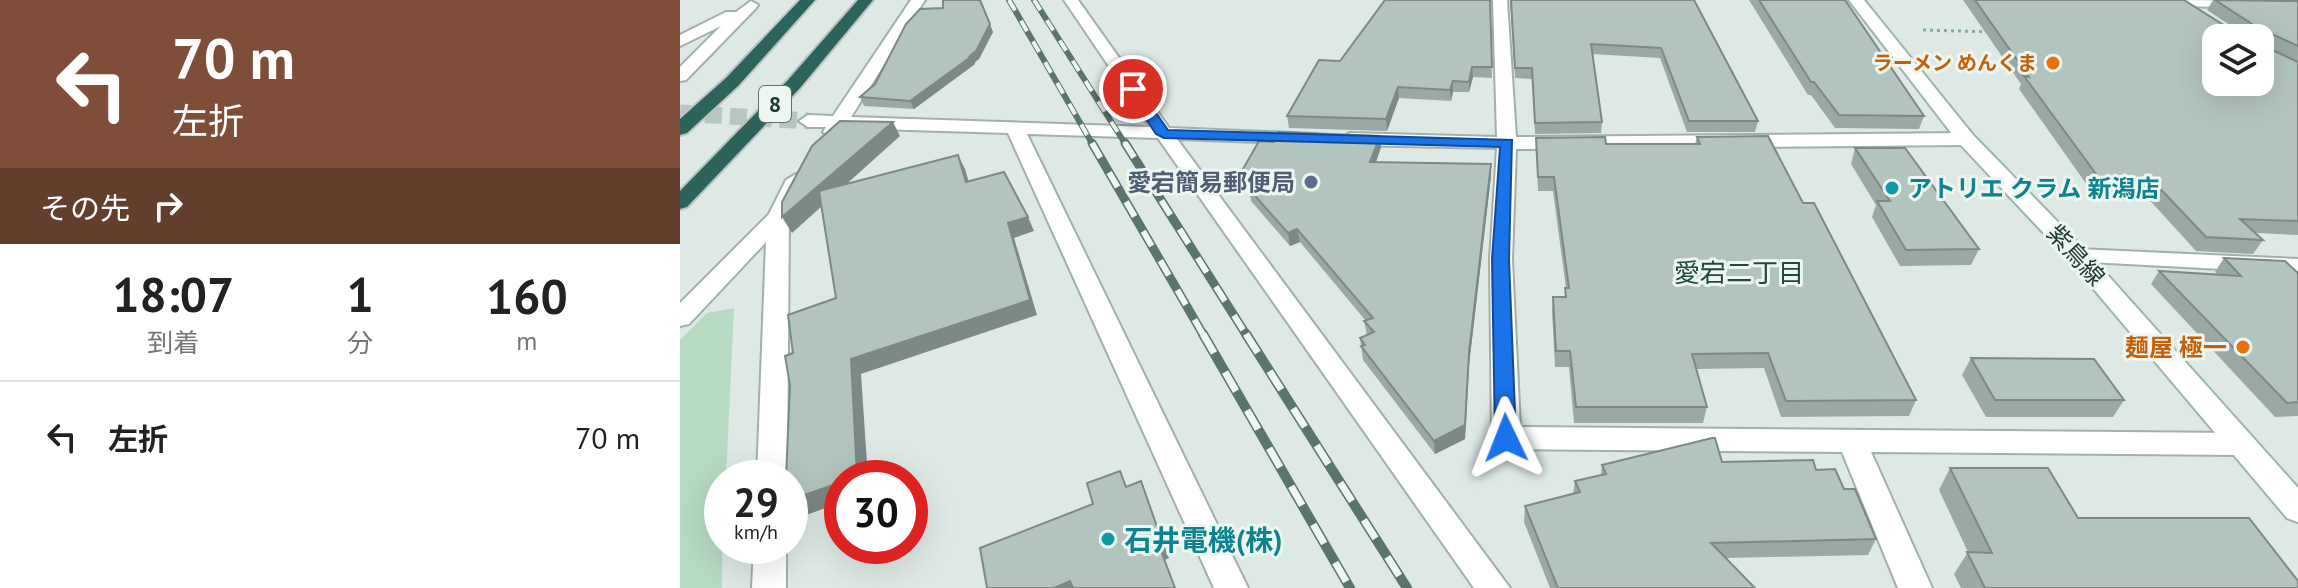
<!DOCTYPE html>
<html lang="ja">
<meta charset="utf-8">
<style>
:root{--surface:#fff;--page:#f6f6f6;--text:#222;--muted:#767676;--line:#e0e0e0}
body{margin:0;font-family:"PT Sans","Noto Sans JP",sans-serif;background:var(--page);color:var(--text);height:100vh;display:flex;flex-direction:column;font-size:30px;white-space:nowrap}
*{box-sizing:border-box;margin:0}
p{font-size:26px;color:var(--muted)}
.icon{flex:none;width:44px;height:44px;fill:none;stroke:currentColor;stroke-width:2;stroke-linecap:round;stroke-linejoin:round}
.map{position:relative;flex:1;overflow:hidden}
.sheet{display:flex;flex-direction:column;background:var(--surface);width:680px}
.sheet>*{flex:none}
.banner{background:#7e4e39;color:#fff;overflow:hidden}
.controls{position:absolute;left:1522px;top:24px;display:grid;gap:16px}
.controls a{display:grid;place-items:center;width:72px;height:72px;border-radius:16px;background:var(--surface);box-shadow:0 8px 32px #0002;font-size:40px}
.speed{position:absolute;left:24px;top:460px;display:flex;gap:16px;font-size:40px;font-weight:700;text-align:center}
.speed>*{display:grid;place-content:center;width:104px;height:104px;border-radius:50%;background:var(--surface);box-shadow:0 8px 32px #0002;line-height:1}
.speed small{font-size:20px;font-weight:400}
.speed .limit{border:12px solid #d22;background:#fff;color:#111}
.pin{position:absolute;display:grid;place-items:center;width:68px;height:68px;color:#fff;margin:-34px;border:4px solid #fff;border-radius:50%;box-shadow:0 2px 8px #0007}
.me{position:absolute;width:88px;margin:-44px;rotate:358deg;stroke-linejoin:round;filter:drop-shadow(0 0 6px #0008)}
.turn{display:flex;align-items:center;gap:28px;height:168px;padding:0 40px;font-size:36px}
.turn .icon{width:104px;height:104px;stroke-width:2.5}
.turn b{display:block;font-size:56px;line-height:68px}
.then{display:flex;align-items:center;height:76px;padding:0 40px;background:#0003;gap:16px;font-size:30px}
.eta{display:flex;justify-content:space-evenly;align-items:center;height:136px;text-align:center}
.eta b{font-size:48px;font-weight:800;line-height:56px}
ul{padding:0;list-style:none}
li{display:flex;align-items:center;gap:24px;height:112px;padding:0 40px;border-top:2px solid var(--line)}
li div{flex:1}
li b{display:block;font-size:30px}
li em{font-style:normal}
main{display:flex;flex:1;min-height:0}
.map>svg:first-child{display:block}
</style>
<main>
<section class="sheet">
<div class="banner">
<div class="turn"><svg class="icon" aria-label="left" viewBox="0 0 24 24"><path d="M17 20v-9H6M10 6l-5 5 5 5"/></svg><div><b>70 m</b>左折</div></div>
<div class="then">その先<svg class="icon" aria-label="right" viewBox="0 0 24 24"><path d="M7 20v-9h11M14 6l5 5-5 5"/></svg></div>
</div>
<div class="eta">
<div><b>18:07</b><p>到着</p></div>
<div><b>1</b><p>分</p></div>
<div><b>160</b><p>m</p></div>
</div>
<ul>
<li><svg class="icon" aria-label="left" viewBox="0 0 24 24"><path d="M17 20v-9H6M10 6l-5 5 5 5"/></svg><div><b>左折</b></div><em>70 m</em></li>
</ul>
</section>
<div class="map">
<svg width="1618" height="588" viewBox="0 0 1618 588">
<rect width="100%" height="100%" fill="#dee9e5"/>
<!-- green -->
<polygon fill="#b7dac2" points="54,308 46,478 42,478 42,588 0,588 0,340 27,313"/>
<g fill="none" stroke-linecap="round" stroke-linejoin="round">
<!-- street-tunnel -->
<polyline stroke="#b8c6c1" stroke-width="17" stroke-dasharray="17 8" stroke-linecap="butt" points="0,113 128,121"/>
<!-- street casing -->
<g stroke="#a1b0ac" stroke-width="4">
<g id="street">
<polygon points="231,0 245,0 171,117 470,127 384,0 398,0 489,128 637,134 639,138 637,142 630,144 497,139 830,588 794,588 478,138 347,134 568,588 534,588 328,133 164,128 159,136 152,138 143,132 146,127 128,127 119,121 128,115 153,116"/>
<polygon points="813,0 827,0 836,137 1286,133 1295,139 1286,145 836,149 832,259 840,427 1560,433 1570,436 1574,444 1570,452 1560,455 1191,452 1252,588 1218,588 1162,452 826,449 816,446 812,438 810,259 817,148 670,145 661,139 670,133 817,137"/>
<polygon points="1493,0 1618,1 1618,9 1499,6 1494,5"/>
<polygon points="71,1 78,5 76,8 6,80 0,81 0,67 41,26 0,46 0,35 46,12 56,12"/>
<polygon points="116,174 126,180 109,217 107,478 77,478 86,242 9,324 0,326 0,303 89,214 106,180"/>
<polygon points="1398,249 1618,259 1618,273 1390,261 1387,256 1390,251"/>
<polygon points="74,546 106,546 106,588 72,588"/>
</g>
</g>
<!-- secondary casing -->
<g stroke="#9db5ad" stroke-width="4">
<polygon id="secondary" points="1169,0 1184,0 1293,135 1406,251 1618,488 1618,522 1607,518 1390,261 1279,143"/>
</g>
<!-- highway casing -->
<g stroke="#bcc3c2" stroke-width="4">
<g id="highway">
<polygon points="120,0 135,0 58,86 7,133 0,135 0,119 46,78"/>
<polygon points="178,0 193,0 120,88 7,207 0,209 0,191 108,80"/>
</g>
</g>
<!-- path -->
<polyline stroke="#7faca0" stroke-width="3" stroke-dasharray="3 4" stroke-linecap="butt" points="1243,30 1312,32"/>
<!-- street -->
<use href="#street" fill="#fff" fill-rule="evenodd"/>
<!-- secondary -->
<use href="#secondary" fill="#fff" fill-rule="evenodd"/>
<!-- highway -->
<use href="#highway" fill="#2c645b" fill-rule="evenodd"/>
<!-- rail-far2 casing -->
<g stroke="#5a746e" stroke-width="6">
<g id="rail-far2">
<polyline points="329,0 413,145"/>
<polyline points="354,0 446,145"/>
</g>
</g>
<!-- rail-far1 casing -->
<g stroke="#5a746e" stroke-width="9">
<g id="rail-far1">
<polyline points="412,143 524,336"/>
<polyline points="445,143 567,336"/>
</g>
</g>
<!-- rail casing -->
<g stroke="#5a746e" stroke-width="10">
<g id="rail">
<polyline points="523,334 670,588"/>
<polyline points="566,334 727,588"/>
</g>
</g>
<!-- rail-far2 -->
<use href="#rail-far2" stroke="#eef6f2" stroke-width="4" stroke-dasharray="12" stroke-linecap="butt"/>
<!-- rail-far1 -->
<use href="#rail-far1" stroke="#eef6f2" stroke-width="6" stroke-dasharray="17" stroke-linecap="butt"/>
<!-- rail -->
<use href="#rail" stroke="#eef6f2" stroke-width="7" stroke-dasharray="22" stroke-linecap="butt"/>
</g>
<!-- wall -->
<g fill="#9aa9a3">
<polygon points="810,0 812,78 793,77 789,92 773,92 771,101 719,98 707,131 609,128 607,116 660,61"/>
<polygon points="830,0 1014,0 1078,121 1075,132 1007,132 980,58 912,54 922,122 921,133 855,134 852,79 835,78"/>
<polygon points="1069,0 1165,0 1244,116 1239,129 1155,128 1131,95 1128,95"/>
<polygon points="1283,0 1504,0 1550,29 1556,29 1527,10 1533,0 1618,1 1618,62 1584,45 1584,46 1618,62 1618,235 1576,233 1583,240 1573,254 1516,251 1464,194 1412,192 1339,89 1341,84"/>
<polygon points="313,32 299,59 295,62 295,64 234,109 184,106 180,97 195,84"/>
<polygon points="1017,137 1123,203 1236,400 1229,416 1101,417 1084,368 1016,369 1027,407 1023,423 894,423 889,367 875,367 872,312 873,297 885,297 886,288 873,191 858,191 856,138 926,144 1015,144"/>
<polygon points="701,147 696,162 811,176 789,365 785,439 755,454 683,360 680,338 687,335 684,321 686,321 620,242 610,246 571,201 569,188 562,188 559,176"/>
<polygon points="1175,148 1299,249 1291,265 1220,266 1192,217 1196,205 1171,164"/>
<polygon points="1544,258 1618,273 1618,416 1595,417 1471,284 1479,271 1537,274 1535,272"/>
<polygon points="1291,358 1444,400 1433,417 1306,417 1282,375"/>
<polygon points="1042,462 1136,470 1164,489 1196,539 1188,555 1046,558 1075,588 870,588 844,522 845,506 893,494 895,481 921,475 922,465"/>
<polygon points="1270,468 1398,518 1618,588 1281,588 1274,574 1288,552 1259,490"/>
</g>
<!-- shaded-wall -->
<g fill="#7d8985">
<polygon points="310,24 313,32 299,59 295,62 295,64 234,109 230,101 290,56"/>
<polygon points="792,67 793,77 789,92 789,82"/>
<polygon points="773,81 773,92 771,101 770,90"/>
<polygon points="718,87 719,98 707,131 706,119"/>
<polygon points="213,122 220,136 112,233 102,217"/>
<polygon points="700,136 701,147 692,174 690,162"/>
<polygon points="278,155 285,169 293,197 286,182"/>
<polygon points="811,164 811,176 789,365 785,439 755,454 754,441 789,352"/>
<polygon points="348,217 354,231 334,238 357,315 181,374 188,478 173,478 171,359 328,223"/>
<polygon points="617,229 620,242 610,246 608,233"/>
<polygon points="461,481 489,558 485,560 478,543"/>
<polygon points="162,482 162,502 118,518 110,508 110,500"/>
<polygon points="390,581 394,588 374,588"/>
</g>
<!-- building -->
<g fill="#b3c4be" stroke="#7d8985" stroke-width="2" fill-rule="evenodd">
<polygon points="263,0 300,0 310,24 296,51 290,56 292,56 230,101 180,97 195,84 226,24 240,9 263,8"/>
<polygon points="705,0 810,0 812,67 792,67 789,82 773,81 770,90 718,87 706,119 607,116 639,60 660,61"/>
<polygon points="831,0 1014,0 1078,121 1009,121 981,48 911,44 922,122 855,123 852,68 835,68"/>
<polygon points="1079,0 1165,0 1244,116 1159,115 1134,82 1131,82"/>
<path d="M1295,0H1504L1550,29H1571L1572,24L1535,0L1618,1V46L1588,32L1584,34V46L1618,62V221L1560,219L1583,240L1526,237L1472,180L1419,178L1344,76L1349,77ZM1536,38H1580V82H1536Z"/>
<polygon points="160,121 213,122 102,217 102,202 132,146"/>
<polygon points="598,132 700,136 690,162 811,164 789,352 785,425 754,441 681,346 685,345 680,338 694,332 684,321 693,318 617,229 608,233 569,189 577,177 559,176 579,141 594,142"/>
<polygon points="1088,136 1123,203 1134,203 1236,400 1106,401 1088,353 1012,354 1027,407 896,407 890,351 876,351 873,297 886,297 885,288 889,288 874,177 858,177 856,138 925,137 926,144 1020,144 1017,137"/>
<polygon points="1175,148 1225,148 1299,249 1226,250 1197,201 1210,201"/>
<polygon points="278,155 286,182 324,172 348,217 328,223 350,300 171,359 177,477 162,478 162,482 110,500 110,478 106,478 110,385 105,356 113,353 108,315 156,298 139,191"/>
<polygon points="1544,258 1605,261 1618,273 1618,402 1607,403 1479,271 1561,276"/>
<polygon points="1291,358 1414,359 1444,400 1315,400"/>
<polygon points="1032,438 1035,438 1042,462 1133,460 1136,470 1155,469 1164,489 1175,489 1196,539 1031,543 1075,588 878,588 845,506 900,492 895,481 926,474 922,465"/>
<polygon points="1270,468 1368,468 1398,518 1569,518 1618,581 1618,588 1305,588 1287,552 1312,553"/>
<polygon points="440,471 446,487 461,481 482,541 478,543 495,588 393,588 390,581 374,588 307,588 300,548 413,504 407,483"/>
</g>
<!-- route -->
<polygon fill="#1a73e8" stroke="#114b97" stroke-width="2" points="448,86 457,86 488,130 832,140 829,259 836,438 833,444 826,446 818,444 815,438 812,259 820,147 484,138 476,134 446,89"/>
<!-- markers -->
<g fill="#e8710a" stroke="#eef6f2" stroke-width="3">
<circle cx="1373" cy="63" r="8"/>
<circle cx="1563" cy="347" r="8"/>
</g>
<circle fill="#5c6f8a" stroke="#eef6f2" stroke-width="3" cx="631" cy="182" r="8"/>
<g fill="#0f9aa8" stroke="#eef6f2" stroke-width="3">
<circle cx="1212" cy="188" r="8"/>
<circle cx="428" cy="539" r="8"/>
</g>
<g text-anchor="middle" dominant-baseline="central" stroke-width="6" stroke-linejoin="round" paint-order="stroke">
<!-- far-food labels -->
<g font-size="20" font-weight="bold" fill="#c56008" stroke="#eef6f2" text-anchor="end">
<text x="1357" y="63">ラーメン めんくま</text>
</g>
<!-- shield labels -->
<rect fill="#eef6f2" stroke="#5e716c" stroke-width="2" x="79" y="86" width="32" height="36" rx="6"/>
<g font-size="22" font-weight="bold" fill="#203833">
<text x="95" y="104">8</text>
</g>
<!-- service labels -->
<g font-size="24" font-weight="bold" fill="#4e5e75" stroke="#eef6f2" text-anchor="end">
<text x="615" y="182">愛宕簡易郵便局</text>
</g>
<!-- culture labels -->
<g font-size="24" font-weight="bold" fill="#0d838f" stroke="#eef6f2" text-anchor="start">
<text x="1228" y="188">アトリエ クラム 新潟店</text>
</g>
<!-- street labels -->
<g font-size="24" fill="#203833" stroke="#eef6f2">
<text transform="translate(1396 255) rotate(48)">紫鳥線</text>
</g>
<!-- food labels -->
<g font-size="24" font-weight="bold" fill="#c56008" stroke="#eef6f2" text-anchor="end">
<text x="1547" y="347">麺屋 極一</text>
</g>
<!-- neighbourhood labels -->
<g font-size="26" fill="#1d4941" stroke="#eef6f2">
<text x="1059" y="272">愛宕二丁目</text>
</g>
<!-- near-culture labels -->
<g font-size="28" font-weight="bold" fill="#0d838f" stroke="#eef6f2" text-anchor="start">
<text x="444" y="539">石井電機(株)</text>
</g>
</g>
</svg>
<div class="controls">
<a><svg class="icon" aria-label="layers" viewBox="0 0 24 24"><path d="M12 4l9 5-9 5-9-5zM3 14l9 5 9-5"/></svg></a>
</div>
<div class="speed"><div>29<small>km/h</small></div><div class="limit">30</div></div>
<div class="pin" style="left:453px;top:89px;background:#d93025"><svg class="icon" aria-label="arrive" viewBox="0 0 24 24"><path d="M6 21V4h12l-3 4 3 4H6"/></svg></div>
<svg class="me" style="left:826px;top:438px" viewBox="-20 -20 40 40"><path d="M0-17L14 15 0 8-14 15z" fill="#1a73e8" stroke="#fff" stroke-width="4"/></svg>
</div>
</main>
